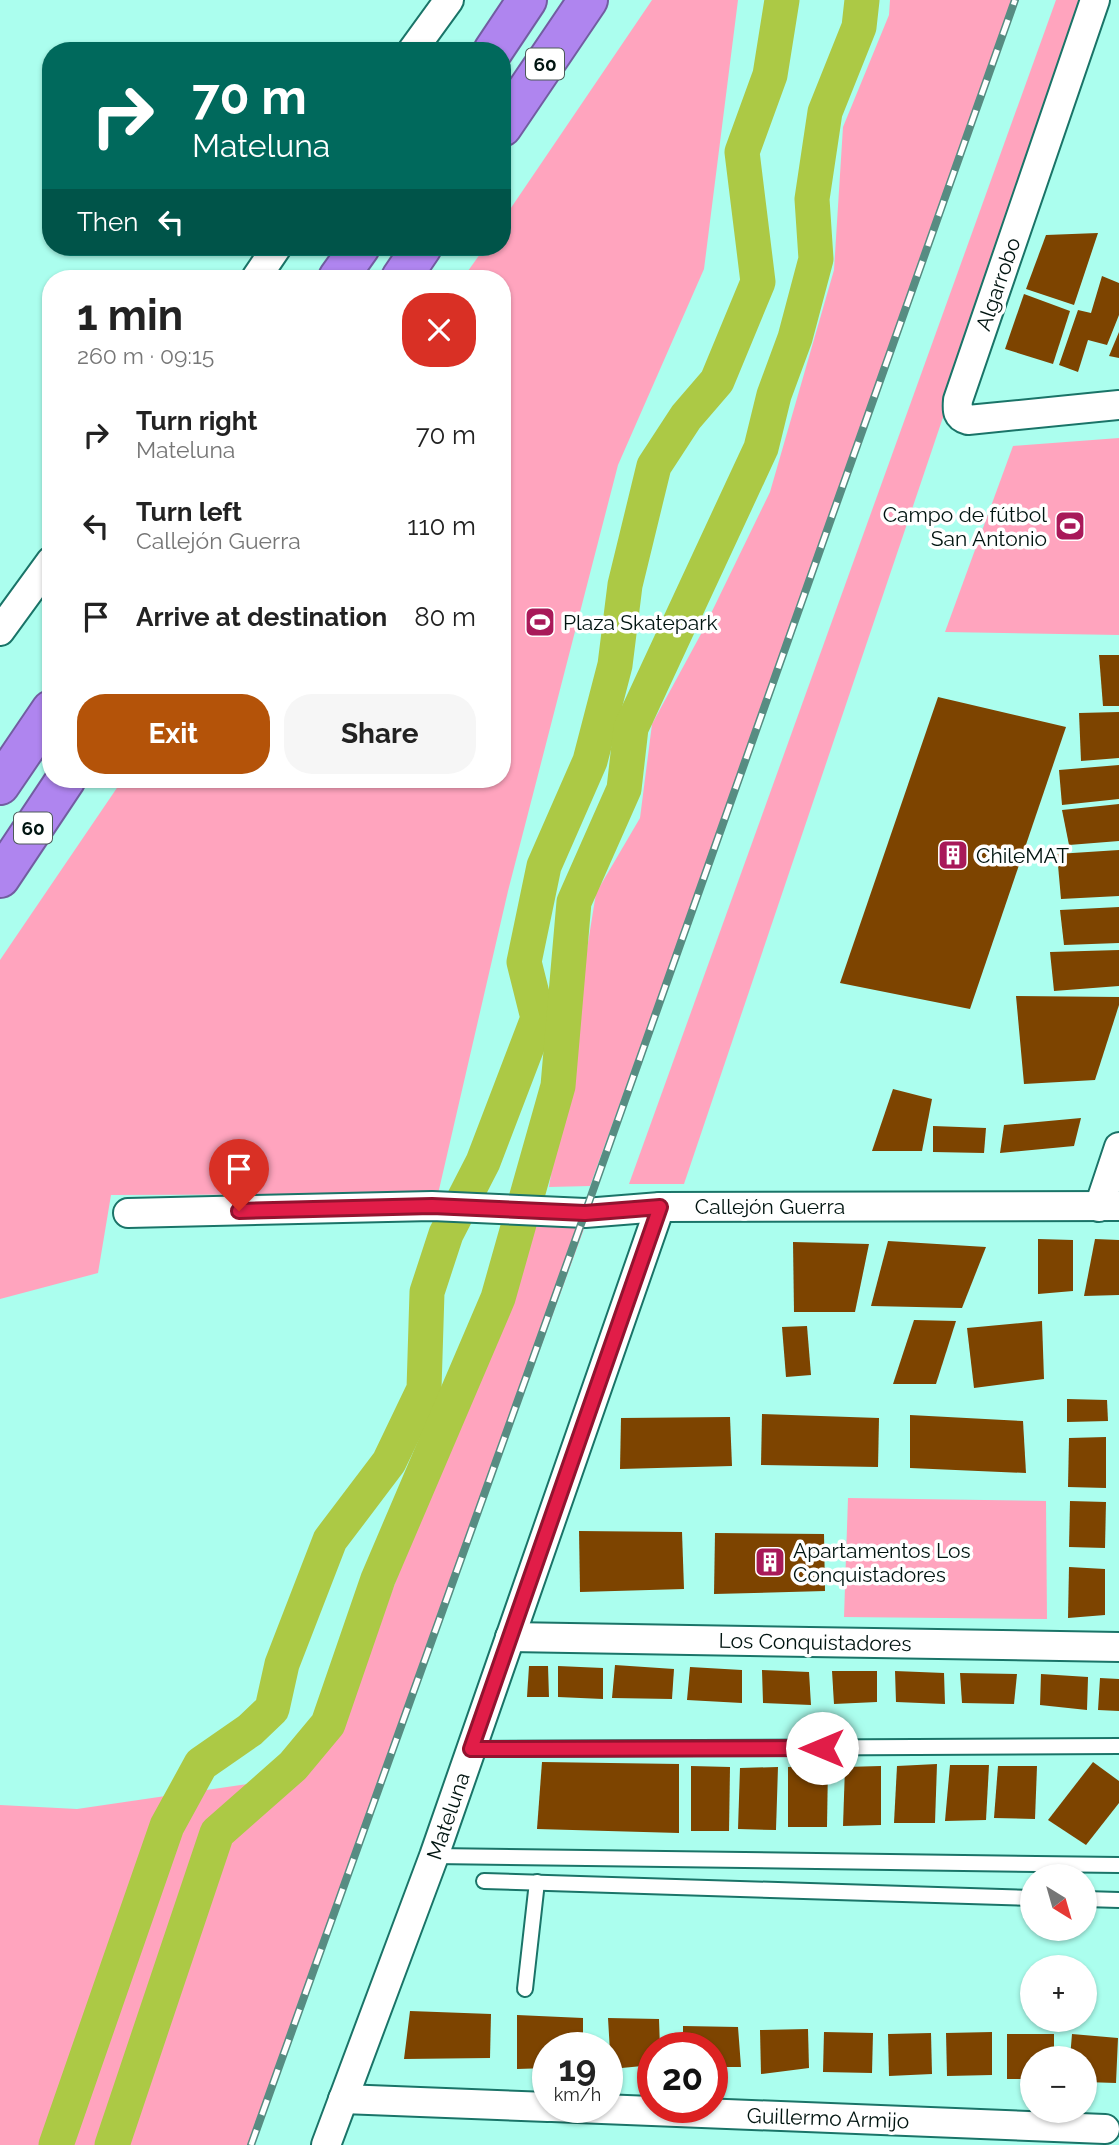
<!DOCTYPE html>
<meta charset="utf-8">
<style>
:root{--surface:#fff;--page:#f6f6f6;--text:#222;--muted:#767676;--accent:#b45309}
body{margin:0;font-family:Raleway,sans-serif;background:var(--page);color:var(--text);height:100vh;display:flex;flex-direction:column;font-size:26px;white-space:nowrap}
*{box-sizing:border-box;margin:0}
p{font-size:23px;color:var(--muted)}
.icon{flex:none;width:38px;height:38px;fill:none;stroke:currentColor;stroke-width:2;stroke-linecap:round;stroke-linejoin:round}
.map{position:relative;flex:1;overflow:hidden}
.sheet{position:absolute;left:42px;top:270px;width:469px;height:518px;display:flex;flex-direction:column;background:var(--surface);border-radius:28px;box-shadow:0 2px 5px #0004}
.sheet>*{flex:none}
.banner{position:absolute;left:42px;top:42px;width:469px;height:214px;border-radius:28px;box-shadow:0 2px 5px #0004;background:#00695c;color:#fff;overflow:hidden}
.needle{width:46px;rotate:143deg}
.controls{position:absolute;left:1020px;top:1864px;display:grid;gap:14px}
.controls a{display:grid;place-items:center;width:77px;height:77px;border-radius:50%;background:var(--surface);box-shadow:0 2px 5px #0004;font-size:35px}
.speed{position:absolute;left:532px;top:2032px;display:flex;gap:14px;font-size:35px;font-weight:700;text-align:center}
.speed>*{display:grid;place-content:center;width:91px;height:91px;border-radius:50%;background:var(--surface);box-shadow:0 2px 5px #0004;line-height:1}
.speed small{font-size:18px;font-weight:400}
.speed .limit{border:10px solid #d22;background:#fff;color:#111}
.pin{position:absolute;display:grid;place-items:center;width:60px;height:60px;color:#fff;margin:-72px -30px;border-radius:50% 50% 50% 0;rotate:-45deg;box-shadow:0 0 7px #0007}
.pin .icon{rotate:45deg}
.me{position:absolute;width:77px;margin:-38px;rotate:270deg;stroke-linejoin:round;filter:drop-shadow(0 0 5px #0008)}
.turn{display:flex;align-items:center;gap:24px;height:147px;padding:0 35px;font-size:32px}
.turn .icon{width:91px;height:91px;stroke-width:2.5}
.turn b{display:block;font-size:49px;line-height:60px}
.then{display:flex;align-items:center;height:66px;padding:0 35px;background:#0003;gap:14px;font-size:26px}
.round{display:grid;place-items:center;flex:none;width:74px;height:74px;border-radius:28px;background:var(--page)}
.summary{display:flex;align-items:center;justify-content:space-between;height:119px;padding:0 35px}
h1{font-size:42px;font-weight:700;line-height:52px}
.cta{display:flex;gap:14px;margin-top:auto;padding:14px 35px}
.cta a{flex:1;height:80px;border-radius:28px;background:var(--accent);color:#fff;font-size:28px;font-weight:700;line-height:80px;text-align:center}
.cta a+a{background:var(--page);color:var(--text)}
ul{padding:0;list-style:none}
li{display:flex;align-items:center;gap:21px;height:91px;padding:0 35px}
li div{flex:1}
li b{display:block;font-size:26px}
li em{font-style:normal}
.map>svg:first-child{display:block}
</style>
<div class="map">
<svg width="1119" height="2145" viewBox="0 0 1119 2145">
<rect width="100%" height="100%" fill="#abfeee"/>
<!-- green -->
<g fill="#ffa4be">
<polygon points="652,0 738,0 704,269 618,465 508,891 438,1194 111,1195 98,1273 0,1299 0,960 123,779 502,779 502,278 463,278 485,247 502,247 502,221"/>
<polygon points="890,0 1018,0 590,1186 549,1187 596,893 640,818 652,724 701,634 770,492 834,270 843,127 889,15"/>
<polygon points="1056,0 1084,0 684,1184 629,1184"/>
<polygon points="1119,438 1119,635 945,632 1013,446"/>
<polygon points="585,1226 250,2145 0,2145 0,1805 77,1809 301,1776 339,1735 398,1575 509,1309 533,1227"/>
<polygon points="848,1498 1046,1501 1047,1619 844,1617"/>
</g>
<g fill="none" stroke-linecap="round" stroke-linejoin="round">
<!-- canal -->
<g stroke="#acc945" stroke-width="35">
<polyline points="56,2145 167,1826 201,1764 250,1730 272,1709 282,1664 330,1540 389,1462 424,1389 427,1292 446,1234 483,1162 538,1018 524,962 544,866 590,761 615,665 625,585 654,466 686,417 717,381 758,282 742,152 770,75 782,0"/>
<polyline points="112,2145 217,1833 293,1766 328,1724 378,1579 498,1298 558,1086 574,902 624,789 631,728 761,448 774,395 795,338 816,259 812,199 825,112 859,27 862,0"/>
</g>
</g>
<!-- building -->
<g fill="#7d4400">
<polygon points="1098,233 1074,305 1026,289 1046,235"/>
<polygon points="1102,276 1119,283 1119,315 1107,345 1088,340 1078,372 1059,365 1078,310 1091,313"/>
<polygon points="1024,294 1070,311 1053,364 1005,349"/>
<polygon points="1119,332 1119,358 1109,356"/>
<polygon points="1099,655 1119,655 1119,706 1103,706"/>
<polygon points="938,697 1066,727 970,1009 840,983"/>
<polygon points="1119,712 1119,758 1081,761 1079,713"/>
<polygon points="1119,765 1119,799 1062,805 1059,770"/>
<polygon points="1119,804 1119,841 1069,845 1062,810"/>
<polygon points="1119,850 1119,896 1061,899 1057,854"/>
<polygon points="1119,907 1119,943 1064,945 1060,910"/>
<polygon points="1119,950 1119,986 1054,991 1050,952"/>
<polygon points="1016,996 1119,997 1119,1005 1095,1080 1024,1084"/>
<polygon points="893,1089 932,1099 922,1151 872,1151"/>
<polygon points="1081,1118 1074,1146 1000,1153 1004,1125"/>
<polygon points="933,1126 986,1128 984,1153 933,1152"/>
<polygon points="1038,1239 1073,1240 1073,1291 1038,1294"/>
<polygon points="1095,1239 1119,1240 1119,1295 1084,1296"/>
<polygon points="888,1241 986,1247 962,1308 871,1306"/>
<polygon points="793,1242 869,1244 855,1312 794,1312"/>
<polygon points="914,1320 956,1321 936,1384 893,1384"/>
<polygon points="1042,1321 1044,1379 974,1388 967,1328"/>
<polygon points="807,1326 811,1375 786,1377 782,1327"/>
<polygon points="1067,1399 1107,1400 1108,1421 1067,1422"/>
<polygon points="762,1414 879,1418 878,1467 761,1465"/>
<polygon points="910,1415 1023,1421 1026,1473 910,1468"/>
<polygon points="730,1417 732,1466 620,1469 621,1418"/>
<polygon points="1106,1437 1106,1488 1068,1487 1069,1438"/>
<polygon points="1070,1501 1106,1502 1105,1548 1069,1547"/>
<polygon points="579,1531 682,1532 684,1589 580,1592"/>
<polygon points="715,1533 824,1534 825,1591 714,1594"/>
<polygon points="1069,1567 1105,1569 1105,1615 1068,1618"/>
<polygon points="615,1665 674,1669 672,1699 612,1698"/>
<polygon points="529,1666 548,1666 549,1697 527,1697"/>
<polygon points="558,1666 603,1668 603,1699 558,1697"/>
<polygon points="690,1667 742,1670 742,1703 687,1700"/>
<polygon points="762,1670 809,1672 811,1705 763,1703"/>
<polygon points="832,1671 877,1671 877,1702 834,1704"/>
<polygon points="895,1671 944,1673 945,1704 896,1702"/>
<polygon points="960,1673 1017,1674 1014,1704 962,1703"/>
<polygon points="1041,1674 1088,1677 1087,1710 1040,1705"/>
<polygon points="1100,1678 1119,1679 1119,1711 1098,1710"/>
<polygon points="542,1762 679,1764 679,1833 537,1829"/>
<polygon points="1093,1762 1119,1781 1119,1803 1086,1845 1048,1820"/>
<polygon points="937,1764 935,1823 894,1823 897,1766"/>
<polygon points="828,1765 827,1827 788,1827 788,1767"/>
<polygon points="950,1765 989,1765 986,1820 945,1821"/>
<polygon points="691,1766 730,1767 729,1831 691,1831"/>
<polygon points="881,1766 881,1825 843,1826 845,1767"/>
<polygon points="998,1766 1037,1766 1035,1819 994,1818"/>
<polygon points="778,1767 776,1830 738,1829 740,1768"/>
<polygon points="410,2011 491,2014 490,2058 404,2059"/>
<polygon points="517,2015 583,2018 583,2048 548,2048 548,2068 517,2069"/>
<polygon points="608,2018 659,2019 660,2048 653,2048 653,2065 611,2069"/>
<polygon points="683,2026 738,2027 741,2067 712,2067 712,2048 683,2048"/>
<polygon points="808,2029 809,2068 761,2074 760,2030"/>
<polygon points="824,2032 873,2033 872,2073 823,2072"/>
<polygon points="992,2032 992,2075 947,2076 946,2033"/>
<polygon points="931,2033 932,2074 889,2076 888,2034"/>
<polygon points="1007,2034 1054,2034 1054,2058 1032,2058 1032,2079 1007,2079"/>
<polygon points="1072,2034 1118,2038 1116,2083 1085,2082 1085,2058 1070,2058"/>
</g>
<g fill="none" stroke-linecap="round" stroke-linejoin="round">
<!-- lane casing -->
<g stroke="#1a7468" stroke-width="18">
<g id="lane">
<polyline points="471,1749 1119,1746"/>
<polyline points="434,1856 1119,1865"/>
<polyline points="484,1881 1032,1898"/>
<polyline points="1085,1899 1119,1900"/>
<polyline points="525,1989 537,1882"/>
</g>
</g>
<!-- street casing -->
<g stroke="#1a7468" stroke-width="32">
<g id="street">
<path d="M1095,0L958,400C957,411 957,417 968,420L1119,405"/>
<polyline points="412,51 449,0"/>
<polyline points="256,278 277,247"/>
<polyline points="0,631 51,561"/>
<polyline points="1099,1207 1119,1147"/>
<polyline points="128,1213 432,1206 585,1213 660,1207 1119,1206"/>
<polyline points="510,1637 1119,1647"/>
<polyline points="343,2099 548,2107"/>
<polyline points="552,2107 1105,2129"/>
<polyline points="326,2145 434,1856 660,1207"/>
</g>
</g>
<!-- highway casing -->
<g stroke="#725da1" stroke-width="42">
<g id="highway">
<polyline points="493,51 527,0"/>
<polyline points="502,127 588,0"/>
<polyline points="338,278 360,247"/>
<polyline points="401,278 422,247"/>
<polyline points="0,785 51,710"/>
<polyline points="0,878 66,779"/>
</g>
</g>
<!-- lane -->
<use href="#lane" stroke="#fff" stroke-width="14"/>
<!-- street -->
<use href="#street" stroke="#fff" stroke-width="28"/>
<!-- highway -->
<use href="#highway" stroke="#af85ef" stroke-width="38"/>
<!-- rail casing -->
<g stroke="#578c82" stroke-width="8">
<polyline id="rail" points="251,2145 585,1213 1015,0"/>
</g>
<!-- rail -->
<use href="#rail" stroke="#fff" stroke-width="5" stroke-dasharray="16" stroke-linecap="butt"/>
</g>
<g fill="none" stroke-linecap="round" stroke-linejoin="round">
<!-- route casing -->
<g stroke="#92132f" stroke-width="18">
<polyline id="route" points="239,1211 432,1206 585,1213 660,1207 471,1749 822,1748"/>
</g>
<!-- route -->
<use href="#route" stroke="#e11d48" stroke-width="12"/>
</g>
<!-- icons -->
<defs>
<g id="stadium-square" transform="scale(1.575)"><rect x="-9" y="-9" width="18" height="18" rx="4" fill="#a81959" stroke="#fff"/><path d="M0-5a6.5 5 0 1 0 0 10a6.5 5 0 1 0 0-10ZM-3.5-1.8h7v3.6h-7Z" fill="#fff"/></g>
<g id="building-square" transform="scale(1.575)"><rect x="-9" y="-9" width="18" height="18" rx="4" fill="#a81959" stroke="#fff"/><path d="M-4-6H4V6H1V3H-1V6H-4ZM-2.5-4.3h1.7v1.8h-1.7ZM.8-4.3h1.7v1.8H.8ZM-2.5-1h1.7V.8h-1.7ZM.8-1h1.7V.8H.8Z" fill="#fff"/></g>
</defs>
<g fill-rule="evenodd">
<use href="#stadium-square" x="1070" y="526"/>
<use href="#stadium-square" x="540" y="622"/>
<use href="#building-square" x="953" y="855"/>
<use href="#building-square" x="770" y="1562"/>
</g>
<g text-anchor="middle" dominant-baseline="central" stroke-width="7" stroke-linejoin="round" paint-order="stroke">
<!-- shield labels -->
<g fill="#fff" stroke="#4c5a58" stroke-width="2">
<rect x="526" y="48.5" width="38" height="31" rx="5"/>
<rect x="14" y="812.5" width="38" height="31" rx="5"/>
</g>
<g font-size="19" font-weight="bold" fill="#001410">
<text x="545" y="64">60</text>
<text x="33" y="828">60</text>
</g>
<!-- street labels -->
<g font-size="21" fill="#001410" stroke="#fff">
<text transform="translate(998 284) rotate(-71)">Algarrobo</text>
<text x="770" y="1206">Callejón Guerra</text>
<text transform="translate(815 1642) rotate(1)">Los Conquistadores</text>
<text transform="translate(448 1816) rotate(-71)">Mateluna</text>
<text transform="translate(828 2118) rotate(2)">Guillermo Armijo</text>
</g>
<!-- poi labels -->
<g font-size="21" fill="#001410" stroke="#fff" text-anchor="start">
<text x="1047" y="514" text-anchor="end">Campo de fútbol<tspan x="1047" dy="24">San Antonio</tspan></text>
<text x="563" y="622">Plaza Skatepark</text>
<text x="976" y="855">ChileMAT</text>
<text x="793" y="1550">Apartamentos Los<tspan x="793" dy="24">Conquistadores</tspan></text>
</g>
</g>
</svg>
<div class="controls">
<a><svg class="needle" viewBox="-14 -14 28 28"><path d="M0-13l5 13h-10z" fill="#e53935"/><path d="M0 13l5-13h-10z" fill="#767676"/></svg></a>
<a>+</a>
<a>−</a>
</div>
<div class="speed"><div>19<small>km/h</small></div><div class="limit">20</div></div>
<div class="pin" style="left:239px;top:1211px;background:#d93025"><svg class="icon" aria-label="arrive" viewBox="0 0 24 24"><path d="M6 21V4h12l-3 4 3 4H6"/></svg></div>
<svg class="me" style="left:822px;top:1748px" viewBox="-20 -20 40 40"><circle r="19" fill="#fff"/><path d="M0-13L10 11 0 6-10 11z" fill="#e11d48"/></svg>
<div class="banner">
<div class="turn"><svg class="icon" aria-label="right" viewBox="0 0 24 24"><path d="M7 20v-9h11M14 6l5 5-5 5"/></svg><div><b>70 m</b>Mateluna</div></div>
<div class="then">Then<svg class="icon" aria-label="left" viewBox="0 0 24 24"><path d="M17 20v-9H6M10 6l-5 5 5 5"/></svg></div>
</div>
<section class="sheet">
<div class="summary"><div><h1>1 min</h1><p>260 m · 09:15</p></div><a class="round" style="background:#d93025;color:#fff"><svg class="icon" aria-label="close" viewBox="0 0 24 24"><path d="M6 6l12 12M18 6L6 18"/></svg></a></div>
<ul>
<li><svg class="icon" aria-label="right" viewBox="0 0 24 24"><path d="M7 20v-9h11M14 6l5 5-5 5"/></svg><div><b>Turn right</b><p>Mateluna</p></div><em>70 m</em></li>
<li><svg class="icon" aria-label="left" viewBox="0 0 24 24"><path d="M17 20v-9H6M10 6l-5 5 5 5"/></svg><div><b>Turn left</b><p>Callejón Guerra</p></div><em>110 m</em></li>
<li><svg class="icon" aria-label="arrive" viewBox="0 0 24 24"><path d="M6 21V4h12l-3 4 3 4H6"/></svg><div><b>Arrive at destination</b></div><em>80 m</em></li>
</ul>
<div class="cta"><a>Exit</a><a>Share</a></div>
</section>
</div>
